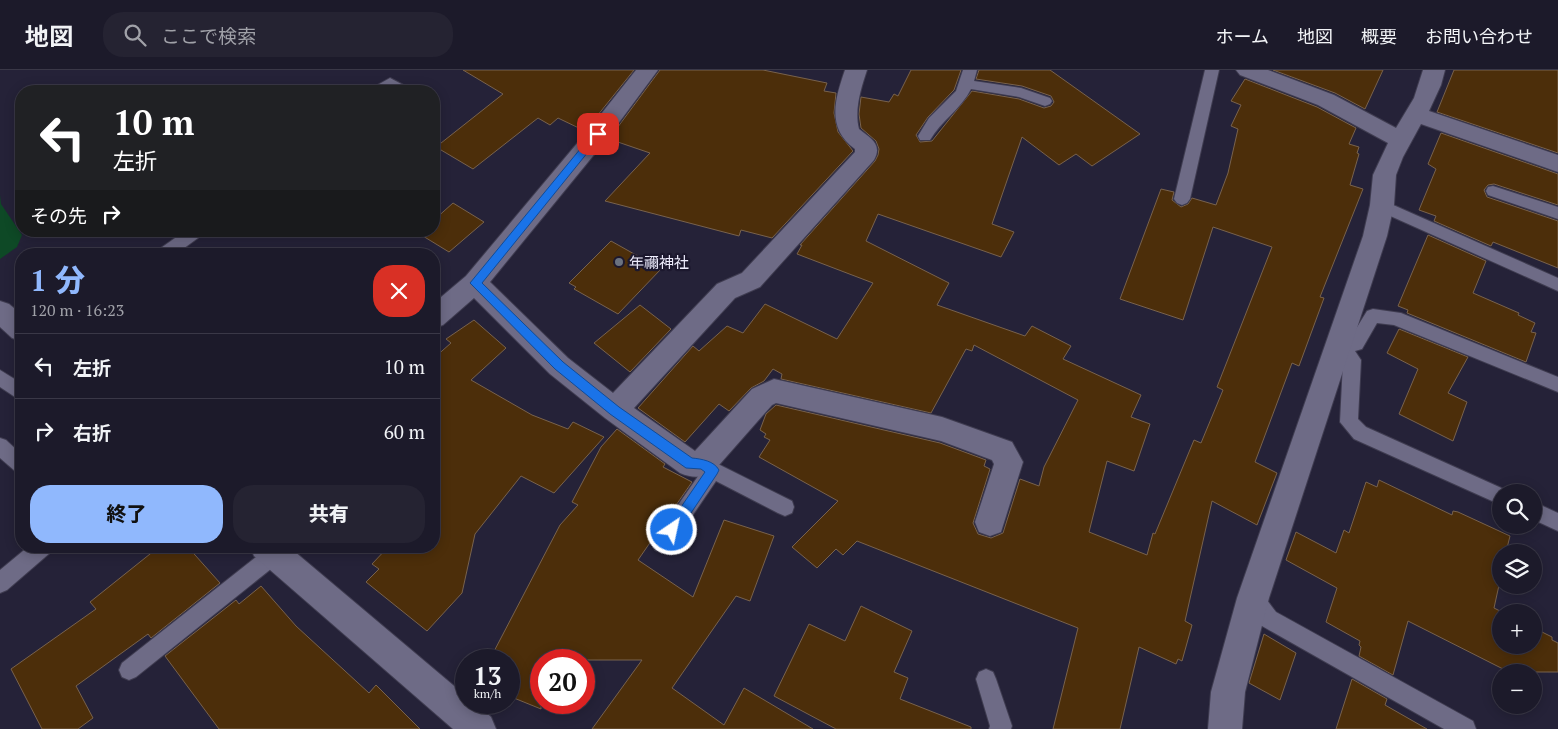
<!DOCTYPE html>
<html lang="ja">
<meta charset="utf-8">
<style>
:root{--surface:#1c1a2a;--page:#252332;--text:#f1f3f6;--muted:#a0a1a8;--line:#3a3847;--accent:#90b8fd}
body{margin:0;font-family:"PT Serif","Noto Sans JP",serif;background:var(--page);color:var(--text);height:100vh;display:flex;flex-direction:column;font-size:19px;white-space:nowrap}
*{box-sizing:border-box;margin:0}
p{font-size:16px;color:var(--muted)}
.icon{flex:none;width:28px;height:28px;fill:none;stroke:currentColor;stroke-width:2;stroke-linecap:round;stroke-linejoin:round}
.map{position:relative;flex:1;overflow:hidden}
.panel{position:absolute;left:15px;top:178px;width:425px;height:305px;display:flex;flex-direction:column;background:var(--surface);border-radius:20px;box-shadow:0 2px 12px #0003,0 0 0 1px var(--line)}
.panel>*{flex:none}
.banner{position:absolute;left:15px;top:15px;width:425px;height:152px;border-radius:20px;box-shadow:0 2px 12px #0003,0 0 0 1px var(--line);background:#202124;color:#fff;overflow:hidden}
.buttons{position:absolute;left:1492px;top:414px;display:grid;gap:10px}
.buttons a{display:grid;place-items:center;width:50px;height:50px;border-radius:50%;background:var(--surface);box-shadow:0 2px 12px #0003,0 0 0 1px var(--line);font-size:25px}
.speed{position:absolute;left:455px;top:579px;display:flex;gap:10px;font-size:25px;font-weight:700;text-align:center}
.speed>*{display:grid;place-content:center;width:65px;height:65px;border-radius:50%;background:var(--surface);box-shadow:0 2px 12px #0003,0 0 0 1px var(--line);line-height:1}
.speed small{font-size:12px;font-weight:400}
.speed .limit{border:8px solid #d22;background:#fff;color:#111}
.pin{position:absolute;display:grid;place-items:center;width:42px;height:42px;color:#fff;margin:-21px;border-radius:10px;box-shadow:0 2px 8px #0006}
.me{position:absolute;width:55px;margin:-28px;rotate:34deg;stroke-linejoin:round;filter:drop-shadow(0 0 4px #0008)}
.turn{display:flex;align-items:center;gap:18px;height:105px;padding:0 15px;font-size:22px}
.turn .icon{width:65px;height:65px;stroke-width:2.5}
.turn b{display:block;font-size:35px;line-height:42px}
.then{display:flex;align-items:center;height:48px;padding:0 15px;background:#0003;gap:10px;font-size:19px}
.round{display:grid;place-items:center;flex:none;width:52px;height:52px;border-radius:20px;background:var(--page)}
.overview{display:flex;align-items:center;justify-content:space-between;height:85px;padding:0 15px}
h1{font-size:30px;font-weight:800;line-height:38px;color:var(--accent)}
.action{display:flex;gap:10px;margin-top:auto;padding:10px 15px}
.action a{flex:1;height:58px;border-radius:20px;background:var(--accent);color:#111;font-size:20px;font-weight:800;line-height:58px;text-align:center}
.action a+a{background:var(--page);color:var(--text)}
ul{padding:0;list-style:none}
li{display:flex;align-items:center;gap:15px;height:65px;padding:0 15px;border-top:1px solid var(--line)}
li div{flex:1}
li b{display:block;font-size:19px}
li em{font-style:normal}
header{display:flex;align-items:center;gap:30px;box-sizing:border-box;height:70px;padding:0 25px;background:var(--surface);border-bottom:1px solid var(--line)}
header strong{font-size:24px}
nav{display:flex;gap:28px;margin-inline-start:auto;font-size:18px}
.search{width:350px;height:45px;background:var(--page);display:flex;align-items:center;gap:12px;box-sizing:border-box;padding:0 18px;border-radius:20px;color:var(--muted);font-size:19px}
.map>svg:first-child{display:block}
</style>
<header>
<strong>地図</strong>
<div class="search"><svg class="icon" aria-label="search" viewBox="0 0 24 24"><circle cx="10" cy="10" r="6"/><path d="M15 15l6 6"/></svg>ここで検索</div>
<nav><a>ホーム</a><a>地図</a><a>概要</a><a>お問い合わせ</a></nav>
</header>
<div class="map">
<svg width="1558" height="659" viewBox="0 0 1558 659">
<rect width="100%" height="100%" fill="#252238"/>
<!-- green -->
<polygon fill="#0e4926" points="0,125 1,134 22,165 17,177 0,189"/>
<!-- building -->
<g fill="#4c2e0a" stroke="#78624d">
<polygon points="463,0 634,0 585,61 558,48 550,55 538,48 473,99 436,77 503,24"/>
<polygon points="660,0 763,0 827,13 824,21 836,23 834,43 838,62 853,81 772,168 741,160 739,166 605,131 650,83 609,69"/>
<polygon points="911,0 961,0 954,20 928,47 916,65 920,72 932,71 972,21 1019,29 1044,38 1051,36 1054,32 1051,26 1022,16 976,9 979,0 1050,0 1140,64 1092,96 1076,84 1059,95 1022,67 992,154 1014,162 1001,187 878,144 866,171 949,213 937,235 1025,266 1032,256 1071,276 1063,289 1141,325 1131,347 1150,354 1134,401 1107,391 1089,462 1147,485 1153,463 1155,464 1194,370 1201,373 1223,320 1217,317 1272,177 1213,157 1183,250 1120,229 1161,119 1174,122 1172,130 1181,137 1188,134 1192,128 1216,135 1228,103 1238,59 1231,56 1241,35 1231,31 1245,9 1317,37 1356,58 1349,74 1359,77 1357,83 1359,84 1350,115 1363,119 1320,227 1324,228 1299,296 1292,293 1255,392 1277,403 1257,455 1212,431 1185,551 1192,555 1182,591 1178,589 1176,594 1139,577 1120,659 1053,659 1078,558 857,471 843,485 836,479 817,498 792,477 838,431 759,387 770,370 764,367 766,364 760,360 766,344 776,335 940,373 986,390 984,396 990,399 973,453 978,464 991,468 1003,463 1020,409 1039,416 1044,397 1078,330 974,275 972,281 966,279 931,343 781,309 782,304 773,299 764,311 751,318 729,341 719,334 685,372 638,338 693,276 699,281 727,256 743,263 765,234 837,269 873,213 797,184 802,175 800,175 875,91 878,85 879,79 876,71 861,58 859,44 861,27 889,32 894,24 898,26"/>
<polygon points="1273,0 1383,0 1365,39 1335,23"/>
<polygon points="1454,0 1558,0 1558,83 1437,42"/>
<polygon points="1441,63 1558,104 1558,135 1494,114 1488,115 1484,120 1487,127 1558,151 1558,198 1493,172 1491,176 1434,151 1436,146 1419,140 1436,99 1428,94"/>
<polygon points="453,133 484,152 449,182 418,163 420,161 434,161 434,150"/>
<polygon points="1428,165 1486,191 1473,223 1519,243 1518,245 1535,253 1531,262 1536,263 1526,292 1407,243 1408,240 1398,236"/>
<polygon points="611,171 661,199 618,244 574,219 576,217 569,213"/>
<polygon points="640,235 671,259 630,302 594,273"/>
<polygon points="474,250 506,278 471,310 532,345 568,359 573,352 604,367 554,423 521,406 475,464 462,523 427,561 366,512 379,499 372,494 389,476 434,476 434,288 451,273 446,269"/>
<polygon points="1399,259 1468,287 1448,323 1467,332 1453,371 1399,344 1418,299 1387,283"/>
<polygon points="617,359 665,394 663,397 692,412 638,490 693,527 724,450 774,466 750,531 736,526 672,618 724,655 744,618 813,659 592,659 642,590 541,590 541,639 509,626 509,590 490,589 560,455 578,435 572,432 601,377"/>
<polygon points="1379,410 1452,445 1453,441 1458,442 1510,466 1506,482 1501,482 1501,506 1494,538 1502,542 1501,575 1534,575 1534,558 1552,567 1552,570 1558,573 1558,602 1509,602 1408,551 1393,605 1359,586 1361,577 1359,575 1360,571 1326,552 1337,518 1286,490 1296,462 1336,483 1344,460 1349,463 1366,412 1377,417"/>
<polygon points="160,476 187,476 220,513 151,568 148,564 76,616 93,648 78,659 42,659 11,599 96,539 90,532"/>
<polygon points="261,516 296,556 369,623 376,615 420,659 219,659 165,586 236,530 239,534"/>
<polygon points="861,536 912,561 894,602 908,608 900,629 971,657 971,659 836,659 774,626 809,554 845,571"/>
<polygon points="1264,564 1296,583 1280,630 1249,613"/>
<polygon points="1352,609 1387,629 1385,635 1427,659 1336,659"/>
</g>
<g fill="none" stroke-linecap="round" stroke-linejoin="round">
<!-- lane casing -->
<g stroke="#3f3c50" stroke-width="2">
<g id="lane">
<path d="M963,0H977L974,11L1021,18L1050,28L1052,31L1050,34L1045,36L1019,27L971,19C961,39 941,51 930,70H920L918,66L929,48L956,21Z"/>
<polygon points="1205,0 1219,0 1190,129 1187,133 1182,135 1177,133 1174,129"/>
<polygon points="390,8 409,18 411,21 394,21 390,19 387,21 370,21 372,18"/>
<polygon points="1493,116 1558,137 1558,149 1488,125 1486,121 1488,117"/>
<polygon points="1382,130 1558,208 1558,221 1377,140 1374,136 1377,132"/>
<polygon points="185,161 203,161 198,168 176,184 156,184 158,180"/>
<polygon points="1373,239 1401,243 1558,307 1558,322 1394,255 1377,253 1362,279 1355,281 1361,290 1358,349 1366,357 1508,421 1508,422 1501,422 1501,435 1354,369 1340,352 1343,292 1331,274 1333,269 1351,267 1367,241"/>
<polygon points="0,300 21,313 21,329 15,327 0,317"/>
<polygon points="0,368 6,370 21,384 21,403 15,401 0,388"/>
<polygon points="702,386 792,431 794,437 792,443 785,446 778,443 716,411 669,480 662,483 655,480 652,474 655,468 701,402 696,400 693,394 696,388"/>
<polygon points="1534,432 1558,443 1558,461 1534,450"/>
<polygon points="29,476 54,476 51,482 7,520 0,523 0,500"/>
<polygon points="270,476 281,477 284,484 281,491 136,607 129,610 122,607 119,600 122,593"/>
<polygon points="1253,518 1260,521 1276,542 1473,651 1476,659 1444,659 1262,556 1243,528 1246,521"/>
<polygon points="986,599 993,602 996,609 1012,656 1011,659 989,659 990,656 976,609 979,602"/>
</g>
</g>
<!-- street casing -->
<g stroke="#3f3c50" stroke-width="2">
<g id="street">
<path d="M636,0H658L606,70L490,212L568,288L613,323L717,214L742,203L855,82V79C826,58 835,29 845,0H867C861,18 854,40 859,59C870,68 883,74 874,90L760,217L735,228L634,338L695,381L752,319L774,309L942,347L1012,372L1023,392L1001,462L990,466L979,462L975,452L994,394L992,390L941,371L776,333L772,335L712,403C700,408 692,408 680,403L605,348L550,304L474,228L443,255L434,258V233L466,206L590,58Z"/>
<polygon points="1236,0 1268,0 1334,25 1396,58 1414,28 1423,0 1445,0 1441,15 1429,41 1558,85 1558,102 1421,54 1403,87 1396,105 1394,135 1387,166 1269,528 1245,622 1242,659 1208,659 1211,622 1237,528 1363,166 1370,135 1373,105 1388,73 1318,35 1240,5"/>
<polygon points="0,231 9,234 21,244 21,271 12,268 0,257"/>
<polygon points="250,476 288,476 466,626 466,632 474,632 491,647 496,659 453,659 254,486"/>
</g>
</g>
<!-- lane -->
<use href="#lane" fill="#6e6b86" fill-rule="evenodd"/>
<!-- street -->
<use href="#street" fill="#6e6b86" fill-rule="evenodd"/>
</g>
<!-- route -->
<path fill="#1a73e8" stroke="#114b97" d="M598,60L603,64L601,66L482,213L563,292L619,337L692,388C702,389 714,391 719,400L717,404L677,464L672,465L668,464L666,460L668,456L705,402L701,399L686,398L610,344L555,299L470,213L595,61Z"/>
<!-- markers -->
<circle fill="#6b7280" stroke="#1c182e" stroke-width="2" cx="619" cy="192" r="5"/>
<g text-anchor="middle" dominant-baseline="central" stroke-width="4.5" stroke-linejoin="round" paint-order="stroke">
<!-- poi labels -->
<g font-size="15" fill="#eeedfd" stroke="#1c182e" text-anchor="start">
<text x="629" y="192">年禰神社</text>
</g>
</g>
</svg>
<div class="buttons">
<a><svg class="icon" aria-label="search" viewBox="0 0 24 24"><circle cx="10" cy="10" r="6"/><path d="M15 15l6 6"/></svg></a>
<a><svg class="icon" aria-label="layers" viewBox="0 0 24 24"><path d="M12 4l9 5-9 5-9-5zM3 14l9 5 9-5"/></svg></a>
<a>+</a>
<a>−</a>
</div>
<div class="speed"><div>13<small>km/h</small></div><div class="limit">20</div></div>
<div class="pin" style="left:598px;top:64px;background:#d93025"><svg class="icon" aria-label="arrive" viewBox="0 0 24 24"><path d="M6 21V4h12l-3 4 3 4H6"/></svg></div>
<svg class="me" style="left:672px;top:460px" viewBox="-20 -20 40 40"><circle r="17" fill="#1a73e8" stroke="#fff" stroke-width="3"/><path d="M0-11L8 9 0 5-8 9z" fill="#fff"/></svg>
<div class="banner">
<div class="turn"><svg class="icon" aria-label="left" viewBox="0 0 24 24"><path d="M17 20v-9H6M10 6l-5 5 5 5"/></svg><div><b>10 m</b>左折</div></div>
<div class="then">その先<svg class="icon" aria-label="right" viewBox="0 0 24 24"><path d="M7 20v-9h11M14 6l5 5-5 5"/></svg></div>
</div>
<section class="panel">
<div class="overview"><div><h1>1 分</h1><p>120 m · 16:23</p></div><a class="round" style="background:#d93025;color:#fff"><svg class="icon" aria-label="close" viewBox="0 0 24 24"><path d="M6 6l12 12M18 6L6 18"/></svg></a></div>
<ul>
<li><svg class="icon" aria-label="left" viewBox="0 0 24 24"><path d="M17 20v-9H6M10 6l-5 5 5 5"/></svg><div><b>左折</b></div><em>10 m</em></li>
<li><svg class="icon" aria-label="right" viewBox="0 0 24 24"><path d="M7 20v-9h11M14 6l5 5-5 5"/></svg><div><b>右折</b></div><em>60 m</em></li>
</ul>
<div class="action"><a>終了</a><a>共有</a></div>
</section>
</div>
